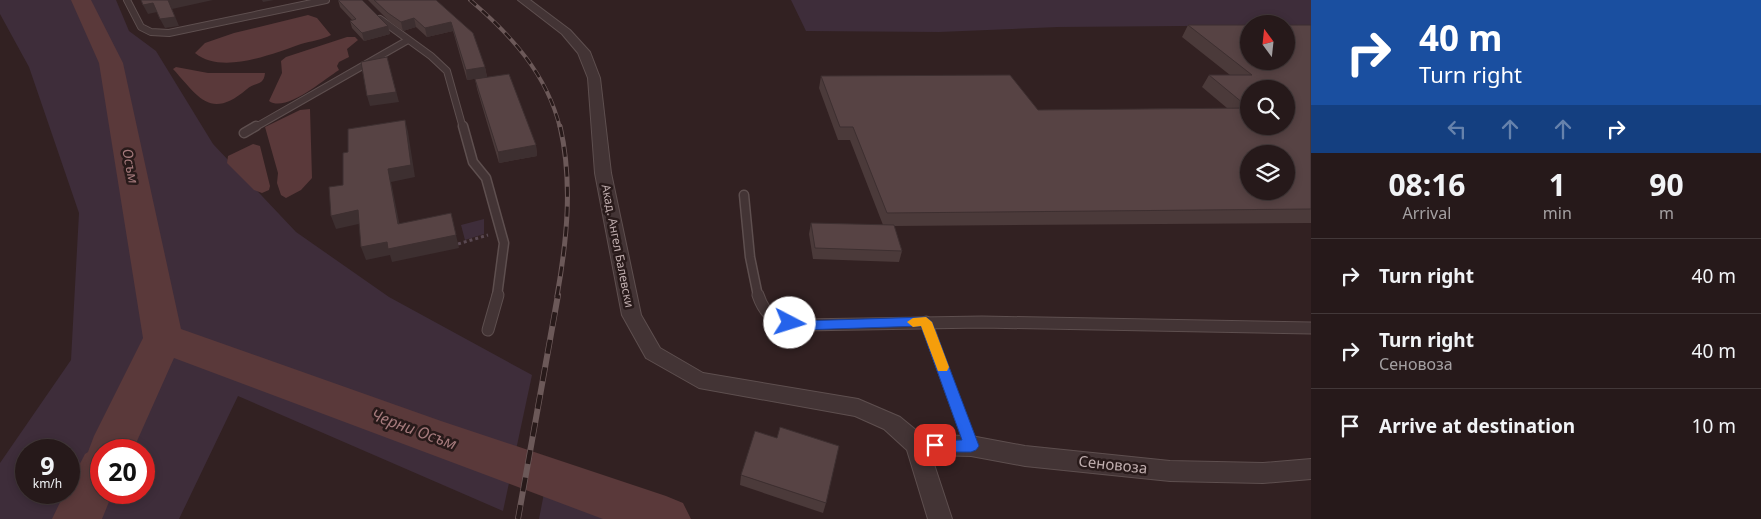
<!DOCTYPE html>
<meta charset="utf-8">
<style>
:root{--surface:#26191a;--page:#322627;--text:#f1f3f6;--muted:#a4a0a2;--line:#423839}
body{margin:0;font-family:"Noto Sans",sans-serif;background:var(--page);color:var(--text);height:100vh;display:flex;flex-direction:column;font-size:19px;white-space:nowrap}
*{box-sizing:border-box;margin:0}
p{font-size:16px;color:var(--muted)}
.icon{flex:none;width:28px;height:28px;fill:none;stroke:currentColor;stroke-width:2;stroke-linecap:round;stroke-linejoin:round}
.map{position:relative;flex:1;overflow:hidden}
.side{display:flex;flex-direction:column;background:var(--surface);width:450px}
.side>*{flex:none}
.hud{background:#1a4fa0;color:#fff;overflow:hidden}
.needle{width:32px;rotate:345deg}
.buttons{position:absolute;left:1240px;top:15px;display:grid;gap:10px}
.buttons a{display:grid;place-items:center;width:55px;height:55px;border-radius:50%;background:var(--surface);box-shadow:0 2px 8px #0003,0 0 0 1px var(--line);font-size:25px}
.speed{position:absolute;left:15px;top:439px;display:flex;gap:10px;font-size:25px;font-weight:700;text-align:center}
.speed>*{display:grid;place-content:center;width:65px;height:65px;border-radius:50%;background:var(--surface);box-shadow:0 2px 8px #0003,0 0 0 1px var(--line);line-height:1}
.speed small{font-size:12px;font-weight:400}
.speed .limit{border:8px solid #d22;background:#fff;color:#111}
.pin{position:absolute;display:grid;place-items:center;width:42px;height:42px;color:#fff;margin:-21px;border-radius:10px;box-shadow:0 2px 8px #0006}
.me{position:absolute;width:55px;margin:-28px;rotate:95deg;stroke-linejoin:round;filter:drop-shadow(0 0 4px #0008)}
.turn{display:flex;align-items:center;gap:18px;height:105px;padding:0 25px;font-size:22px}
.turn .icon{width:65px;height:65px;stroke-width:2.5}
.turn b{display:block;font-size:35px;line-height:42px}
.lanes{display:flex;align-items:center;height:48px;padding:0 25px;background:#0003;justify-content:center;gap:25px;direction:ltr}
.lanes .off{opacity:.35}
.eta{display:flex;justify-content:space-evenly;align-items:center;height:85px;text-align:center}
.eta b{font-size:30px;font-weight:700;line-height:35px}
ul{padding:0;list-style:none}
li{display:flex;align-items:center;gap:15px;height:75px;padding:0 25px;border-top:1px solid var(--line)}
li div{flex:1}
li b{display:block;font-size:19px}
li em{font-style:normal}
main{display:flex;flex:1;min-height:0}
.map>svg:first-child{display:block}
</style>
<main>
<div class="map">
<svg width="1311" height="519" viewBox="0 0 1311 519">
<rect width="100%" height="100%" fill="#322122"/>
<!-- green -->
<g fill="#3e2d3a" fill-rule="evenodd">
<path d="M0,0H116L129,31L156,51L213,144L296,232L389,297L532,375L503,511L238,396L179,519H0V463L71,360L79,213L29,67L0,14ZM26,450H69V492H26ZM101,450H144V492H101Z"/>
<polygon points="791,0 1311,0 1311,25 1058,27 939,32 806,31"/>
<polygon points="484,219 484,234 465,240 461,225"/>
<polygon points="545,488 618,519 539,519"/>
</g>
<!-- water -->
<g fill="#5a393a">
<path d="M308,15L317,18L331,35C322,40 311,41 301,44C272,54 222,75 195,53L205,43L234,33Z"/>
<path d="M347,37H355L358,40L347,49L349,57L339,62L337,66L339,70C323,80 286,113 269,101L282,73L281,61L286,57Z"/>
<path d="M176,67L208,73H265C264,86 255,82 247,89C210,121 198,96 173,69Z"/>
<polygon points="310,109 312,178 301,190 286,198 281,195 277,183 278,173 265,127 300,110"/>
<polygon points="253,144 260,146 270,186 269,190 262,193 254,190 227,163 228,156"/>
</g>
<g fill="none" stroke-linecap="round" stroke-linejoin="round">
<!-- river -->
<polygon fill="#5a393a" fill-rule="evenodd" points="71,0 91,0 123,63 181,329 441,421 666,496 683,503 691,519 603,519 174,358 133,450 101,450 101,492 113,492 102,519 52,519 65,492 69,492 69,485 85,454 88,452 94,436 143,338 99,63"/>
<!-- service-far2 casing -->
<g stroke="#5e4f4f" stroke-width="8">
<g id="service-far2">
<polyline points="127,0 141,27 151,32 169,33 326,0"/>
<polyline points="380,19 431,56 447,71 463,128"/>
<polyline points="254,128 408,40"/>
</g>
</g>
<!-- service-far1 casing -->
<g stroke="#5e4f4f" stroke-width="11">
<g id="service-far1">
<polyline points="463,126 473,162 486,178 504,243 497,296"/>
<polyline points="244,133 256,126"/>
<polyline points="744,195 750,257 758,296"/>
</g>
</g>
<!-- service casing -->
<g stroke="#5e4f4f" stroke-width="13">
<g id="service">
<path d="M758,295C766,319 778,322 802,325L982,322L1311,328"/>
<polyline points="926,322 971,446"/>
<polyline points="488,330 498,295"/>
</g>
</g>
<!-- minor casing -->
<g stroke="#5e4f4f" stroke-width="2">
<polygon id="minor" points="518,0 530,0 570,30 590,52 600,78 611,173 641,315 660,348 703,373 858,399 900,417 922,435 971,436 1025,446 1170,461 1263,463 1311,459 1311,479 1263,483 1170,481 1025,466 971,456 931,455 952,519 928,519 907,450 884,429 855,416 699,388 646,358 622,315 595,173 588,78 578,53 562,34"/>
</g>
<!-- path -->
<polyline stroke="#5a4952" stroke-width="3" stroke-dasharray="3 3" stroke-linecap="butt" points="458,244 488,235"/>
<!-- service-far2 -->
<use href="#service-far2" stroke="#433435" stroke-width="6"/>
<!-- service-far1 -->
<use href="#service-far1" stroke="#433435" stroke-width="8"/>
<!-- service -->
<use href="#service" stroke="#433435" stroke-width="11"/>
<!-- minor -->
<use href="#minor" fill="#433435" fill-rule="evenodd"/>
<!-- rail-far2 casing -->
<g stroke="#6c5959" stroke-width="4">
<path id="rail-far2" d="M470,0C511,35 547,74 560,128"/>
</g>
<!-- rail-far1 casing -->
<g stroke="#6c5959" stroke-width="5">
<path id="rail-far1" d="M557,296C567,240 573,182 560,126"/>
</g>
<!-- rail casing -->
<g stroke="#6c5959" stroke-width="6">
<polyline id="rail" points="518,519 558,295"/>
</g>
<!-- rail-far2 -->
<use href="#rail-far2" stroke="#281a1a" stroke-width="2.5" stroke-dasharray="8" stroke-linecap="butt"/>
<!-- rail-far1 -->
<use href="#rail-far1" stroke="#281a1a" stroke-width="3" stroke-dasharray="10" stroke-linecap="butt"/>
<!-- rail -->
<use href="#rail" stroke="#281a1a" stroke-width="4.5" stroke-dasharray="14" stroke-linecap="butt"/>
</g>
<!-- wall -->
<g fill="#4b3a3a">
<polygon points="338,0 388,26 390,34 364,41 352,28 350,21 352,20 340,7"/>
<polygon points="368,0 436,0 485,67 487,77 467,80 453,31 427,37 416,27 403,31 390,22"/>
<polygon points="1188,25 1311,25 1311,223 894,226 902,251 899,262 813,259 809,234 811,223 883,225 850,140 838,140 819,88 821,76 1038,110 1227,108 1202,87 1209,75 1230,75 1182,37"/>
<polygon points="475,79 536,145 537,156 499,163 477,89"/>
<polygon points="741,475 826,503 823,513 740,485"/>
</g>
<!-- shaded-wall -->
<g fill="#3d2f30">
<polygon points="168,0 213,0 172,9 179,26 165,28 160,19"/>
<polygon points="262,0 274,0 263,2"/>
<polygon points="153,3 157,12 148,14 143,5"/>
<polygon points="414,18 416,27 403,31 401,22"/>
<polygon points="451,22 453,31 427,37 425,28"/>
<polygon points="388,26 390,34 364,41 362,33"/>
<polygon points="387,57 399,102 370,106 367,96"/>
<polygon points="485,67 487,77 467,80 466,70"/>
<polygon points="405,120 408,132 415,177 391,182 402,237 398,224 388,169"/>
<polygon points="536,145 537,156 499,163 498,152"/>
<polygon points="358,210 363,223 336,229 331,216"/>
<polygon points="451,213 459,248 392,262 390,255 366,260 361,247"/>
</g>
<!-- building -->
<g fill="#574344" stroke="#3d2f30" fill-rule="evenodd">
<polygon points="141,0 168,0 175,17 160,19 153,3 143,5"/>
<polygon points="338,0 362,0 388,26 362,33 350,21 356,19"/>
<polygon points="374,0 436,0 473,33 485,67 466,70 451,22 425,28 414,18 401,22 388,13"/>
<path d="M1188,25H1249V61H1286V25H1311V209L887,213L853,127H840L821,76L1010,75L1038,110L1249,108V126H1286V89H1249V108L1209,75H1252ZM1249,154H1286V191H1249Z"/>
<polygon points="387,57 396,92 367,96 361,62"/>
<polygon points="509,74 536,145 498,152 475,79"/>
<polygon points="405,120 411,165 388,169 398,224 451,213 456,235 388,249 387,242 361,247 358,210 331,216 329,187 343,185 343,153 348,152 348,129"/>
<polygon points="811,223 894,225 902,251 815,248"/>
<polygon points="780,427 839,446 826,503 741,475 755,431 777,438"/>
</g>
<!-- route -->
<polygon fill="#2563eb" stroke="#184099" points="926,317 932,322 979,446 976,450 971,452 935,452 930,450 928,445 930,441 962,440 921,326 801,330 785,326 784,323 790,318 801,321"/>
<!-- slow -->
<polygon fill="#f59e0b" points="926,317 932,322 949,367 947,371 938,371 921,326 913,327 907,322 913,318"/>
<g text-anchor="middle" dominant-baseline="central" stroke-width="5" stroke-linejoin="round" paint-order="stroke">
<!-- street labels -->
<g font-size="12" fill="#c0aeaf" stroke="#281a1a">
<text transform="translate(618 246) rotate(79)">Акад. Ангел Балевски</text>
</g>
<!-- water labels -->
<g font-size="14" font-style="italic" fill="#a57a7c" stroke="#281a1a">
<text transform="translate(131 166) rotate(79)">Осъм</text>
</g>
<!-- near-street labels -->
<g font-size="15" fill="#c0aeaf" stroke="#281a1a">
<text transform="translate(1113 464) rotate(6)">Сеновоза</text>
</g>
<!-- near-water labels -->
<g font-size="16" font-style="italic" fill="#a57a7c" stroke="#281a1a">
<text transform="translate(414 429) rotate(20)">Черни Осъм</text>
</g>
</g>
</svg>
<div class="buttons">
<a><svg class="needle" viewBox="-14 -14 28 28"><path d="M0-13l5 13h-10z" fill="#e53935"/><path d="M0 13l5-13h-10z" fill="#a4a0a2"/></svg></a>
<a><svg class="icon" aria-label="search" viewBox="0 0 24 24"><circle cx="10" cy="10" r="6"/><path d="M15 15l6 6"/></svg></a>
<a><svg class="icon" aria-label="layers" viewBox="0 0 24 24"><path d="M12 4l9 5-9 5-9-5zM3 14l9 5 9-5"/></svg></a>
</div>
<div class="speed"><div>9<small>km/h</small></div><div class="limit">20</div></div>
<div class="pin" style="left:935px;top:445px;background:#d93025"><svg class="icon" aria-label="arrive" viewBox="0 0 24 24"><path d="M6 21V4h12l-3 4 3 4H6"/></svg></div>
<svg class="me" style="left:790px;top:323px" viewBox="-20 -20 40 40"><circle r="19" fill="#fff"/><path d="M0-13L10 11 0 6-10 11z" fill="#2563eb"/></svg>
</div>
<section class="side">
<div class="hud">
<div class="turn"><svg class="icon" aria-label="right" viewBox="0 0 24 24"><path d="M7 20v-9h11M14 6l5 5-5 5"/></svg><div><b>40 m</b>Turn right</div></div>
<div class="lanes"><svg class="icon off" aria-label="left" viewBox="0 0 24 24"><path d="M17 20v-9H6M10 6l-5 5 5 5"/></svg><svg class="icon off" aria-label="ahead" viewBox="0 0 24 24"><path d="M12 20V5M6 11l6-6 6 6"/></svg><svg class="icon off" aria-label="ahead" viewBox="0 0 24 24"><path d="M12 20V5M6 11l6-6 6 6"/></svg><svg class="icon" aria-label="right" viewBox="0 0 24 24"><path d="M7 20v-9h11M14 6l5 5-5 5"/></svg></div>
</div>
<div class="eta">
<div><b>08:16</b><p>Arrival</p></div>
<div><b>1</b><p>min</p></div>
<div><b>90</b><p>m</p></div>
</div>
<ul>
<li><svg class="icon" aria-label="right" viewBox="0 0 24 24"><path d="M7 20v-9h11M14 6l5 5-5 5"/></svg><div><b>Turn right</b></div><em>40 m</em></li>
<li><svg class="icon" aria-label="right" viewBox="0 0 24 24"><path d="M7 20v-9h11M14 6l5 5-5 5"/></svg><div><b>Turn right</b><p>Сеновоза</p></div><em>40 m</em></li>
<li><svg class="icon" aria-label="arrive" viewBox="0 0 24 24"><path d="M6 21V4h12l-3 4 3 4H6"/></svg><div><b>Arrive at destination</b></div><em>10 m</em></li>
</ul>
</section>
</main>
